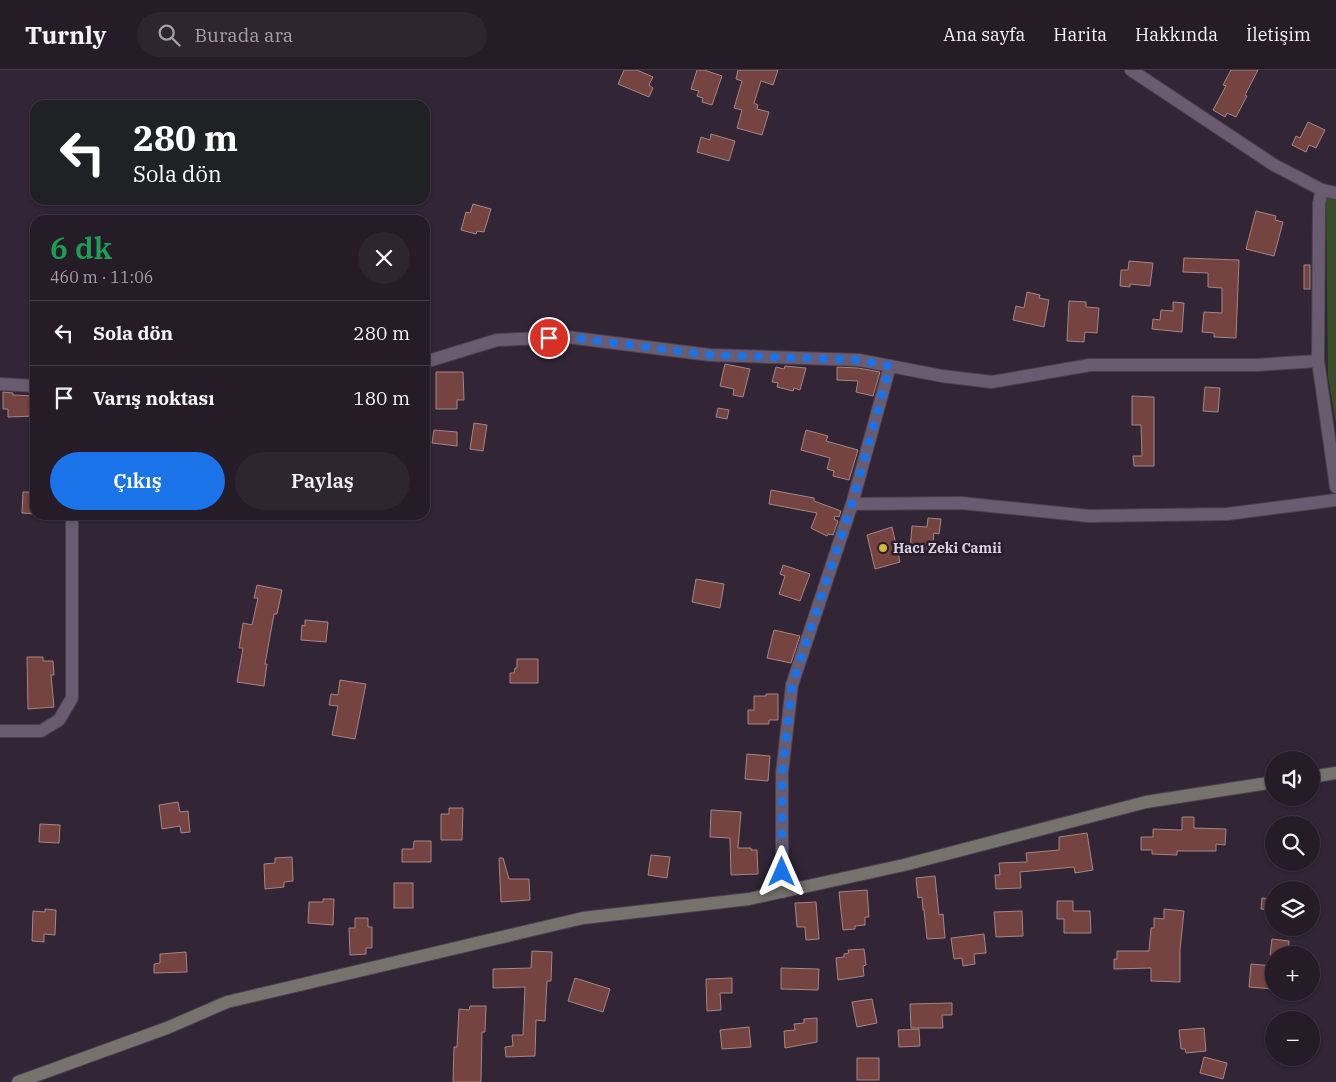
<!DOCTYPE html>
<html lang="tr">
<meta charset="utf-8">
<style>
:root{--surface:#251c28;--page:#2d2530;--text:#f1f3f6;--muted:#a3a1a8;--line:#423a45;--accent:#1a73e8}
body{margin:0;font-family:"IBM Plex Serif",serif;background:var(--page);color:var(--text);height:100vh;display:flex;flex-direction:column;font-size:19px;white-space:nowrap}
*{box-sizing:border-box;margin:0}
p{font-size:16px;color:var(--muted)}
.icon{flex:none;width:28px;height:28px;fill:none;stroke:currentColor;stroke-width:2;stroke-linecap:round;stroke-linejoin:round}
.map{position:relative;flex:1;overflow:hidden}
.details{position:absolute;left:30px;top:145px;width:400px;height:305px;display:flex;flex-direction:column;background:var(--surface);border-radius:15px;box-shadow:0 1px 4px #0004,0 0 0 1px var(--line)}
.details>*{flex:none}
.guide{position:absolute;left:30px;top:30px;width:400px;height:105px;border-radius:15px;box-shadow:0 1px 4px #0004,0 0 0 1px var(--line);background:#202124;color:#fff;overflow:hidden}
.fabs{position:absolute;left:1265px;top:681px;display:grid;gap:10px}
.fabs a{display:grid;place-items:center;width:55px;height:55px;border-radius:50%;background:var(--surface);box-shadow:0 1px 4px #0004,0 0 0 1px var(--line);font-size:25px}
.pin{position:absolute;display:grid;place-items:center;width:42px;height:42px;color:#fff;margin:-21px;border:2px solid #fff;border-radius:50%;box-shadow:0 1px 5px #0007}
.me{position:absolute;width:55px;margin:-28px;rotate:0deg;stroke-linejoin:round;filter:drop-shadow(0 0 4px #0008)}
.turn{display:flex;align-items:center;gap:18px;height:105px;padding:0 20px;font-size:22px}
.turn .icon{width:65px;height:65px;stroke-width:2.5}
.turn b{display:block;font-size:35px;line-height:42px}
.round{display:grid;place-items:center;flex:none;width:52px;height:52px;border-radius:26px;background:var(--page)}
.summary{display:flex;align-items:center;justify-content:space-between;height:85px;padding:0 20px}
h1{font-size:30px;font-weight:600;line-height:38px;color:#1e9e55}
.primary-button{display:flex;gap:10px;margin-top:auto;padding:10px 20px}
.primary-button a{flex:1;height:58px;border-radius:30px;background:var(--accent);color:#fff;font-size:20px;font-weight:600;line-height:58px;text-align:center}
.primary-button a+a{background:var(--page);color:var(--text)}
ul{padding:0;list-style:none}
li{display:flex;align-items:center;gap:15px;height:65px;padding:0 20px;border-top:1px solid var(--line)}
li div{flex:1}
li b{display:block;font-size:19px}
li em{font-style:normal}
header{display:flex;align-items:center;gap:30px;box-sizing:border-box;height:70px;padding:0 25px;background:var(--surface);border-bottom:1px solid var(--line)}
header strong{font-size:24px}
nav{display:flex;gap:28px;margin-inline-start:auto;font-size:18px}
.search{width:350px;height:45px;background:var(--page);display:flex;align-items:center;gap:12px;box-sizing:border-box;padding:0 18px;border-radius:28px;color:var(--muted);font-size:19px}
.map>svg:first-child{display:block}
</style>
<header>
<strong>Turnly</strong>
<div class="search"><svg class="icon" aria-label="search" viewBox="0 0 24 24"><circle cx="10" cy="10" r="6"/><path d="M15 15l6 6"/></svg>Burada ara</div>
<nav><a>Ana sayfa</a><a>Harita</a><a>Hakkında</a><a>İletişim</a></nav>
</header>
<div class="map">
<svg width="1336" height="1012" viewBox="0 0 1336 1012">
<rect width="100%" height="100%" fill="#312536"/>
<!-- green -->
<polygon fill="#394e28" points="1326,124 1336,127 1336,353 1328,306"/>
<!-- building -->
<g fill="#754441" stroke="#a38684">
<polygon points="624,0 637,0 653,7 649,15 653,18 649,27 618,14"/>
<polygon points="697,0 704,0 722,6 712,35 702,32 703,28 697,26 699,21 691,19"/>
<polygon points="738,0 778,0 773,15 761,11 754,33 758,35 757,39 769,42 762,65 737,58 742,40 734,38 742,11 736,9"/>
<polygon points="1231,0 1258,0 1245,25 1247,26 1236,47 1227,43 1225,47 1213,40 1226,16 1223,15"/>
<polygon points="1308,52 1325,60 1316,78 1309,75 1306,82 1292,75 1296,66 1300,68"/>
<polygon points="711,64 735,71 729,91 697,82 701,67 710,70"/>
<polygon points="473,134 491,139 484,162 477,161 476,164 461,160 466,142 470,143"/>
<polygon points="1256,141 1276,146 1275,150 1283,152 1274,186 1246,179"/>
<polygon points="1184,188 1239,190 1236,268 1214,267 1214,263 1202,262 1204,242 1222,243 1222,218 1208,217 1208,203 1183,202"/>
<polygon points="1129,191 1153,193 1150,216 1130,214 1130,217 1120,216 1121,200 1128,200"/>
<rect x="1304" y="195" width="6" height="24"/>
<polygon points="1027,222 1040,225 1039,228 1049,230 1044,257 1013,250 1016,236 1024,238"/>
<polygon points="1069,231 1086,232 1086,237 1099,238 1097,263 1085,262 1084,272 1067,271"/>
<polygon points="1173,232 1184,233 1182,262 1152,259 1153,249 1160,250 1161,240 1173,241"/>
<polygon points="725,294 750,299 743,327 733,325 734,319 720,316"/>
<polygon points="785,296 806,298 800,320 794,318 793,321 777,317 778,313 772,312 776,297 784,299"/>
<polygon points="837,297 858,298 880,302 873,326 856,322 858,311 837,310"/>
<polygon points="436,302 463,302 464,330 457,330 457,339 436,339"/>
<polygon points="1205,317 1220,318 1218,342 1203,341"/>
<polygon points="3,322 13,323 13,325 35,326 35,346 8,347 8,339 3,339"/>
<polygon points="1132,326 1154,327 1154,396 1134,396 1133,386 1142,386 1141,355 1132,355"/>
<polygon points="718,338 729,340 727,349 716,347"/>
<polygon points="474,353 487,355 483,381 470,379"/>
<polygon points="434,360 457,362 457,376 432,373"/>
<polygon points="806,360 828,366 826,371 858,380 849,410 833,406 834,401 827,399 830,388 801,380"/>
<polygon points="771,420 814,428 814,431 841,441 839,447 835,446 834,449 838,451 833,465 828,464 827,466 811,458 817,443 769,434"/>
<polygon points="23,422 35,422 35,444 22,443"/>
<polygon points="928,448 941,449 939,464 934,463 932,482 910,480 912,456 927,457"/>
<polygon points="892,457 900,492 875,499 867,465"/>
<polygon points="783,495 810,504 800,531 779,524 785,506 780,504"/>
<polygon points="696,509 724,514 720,538 692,532"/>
<polygon points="257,515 282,520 277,544 274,544 265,594 267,594 264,616 237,612 243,578 239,578 243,553 252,555 258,528 254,528"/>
<polygon points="305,550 328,552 326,572 301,570 302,555 305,556"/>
<polygon points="774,560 800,566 791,593 767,588"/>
<polygon points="27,587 43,587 43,591 53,591 54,605 51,605 54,637 28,639"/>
<polygon points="517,589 538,589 538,613 510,613 510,603 514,603 515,598 517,598"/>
<polygon points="340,610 366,614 355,669 332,665 338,636 329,635 331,624 338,625"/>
<polygon points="766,624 778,624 778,650 769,650 769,654 748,654 748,640 754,640 754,626 766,626"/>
<polygon points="747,684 770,686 768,711 745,709"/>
<polygon points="178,732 180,742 188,741 190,762 181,763 180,756 162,759 159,735"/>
<polygon points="449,738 463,738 462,770 441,770 441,744 449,744"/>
<polygon points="711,740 741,742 738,778 751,778 751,780 757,780 758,804 731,805 730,768 710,767"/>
<polygon points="1182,747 1194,747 1194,758 1226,759 1225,775 1216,774 1216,781 1177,781 1177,785 1152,784 1152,780 1141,780 1141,767 1153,767 1153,759 1182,760"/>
<polygon points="40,754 60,755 59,773 39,772"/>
<polygon points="1087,763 1093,800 1075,803 1074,797 1020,802 1021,818 996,819 995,805 1000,805 999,793 1027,792 1026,783 1059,780 1059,767"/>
<polygon points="414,771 431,771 431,792 402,792 402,779 413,779"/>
<polygon points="651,785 670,787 667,808 648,805"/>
<polygon points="292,787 293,811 284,812 284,817 265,819 264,794 275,793 275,788"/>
<polygon points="499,788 503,788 509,809 529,809 530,830 501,832"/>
<polygon points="935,806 939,845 943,844 945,868 927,869 924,840 923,840 922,827 918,828 916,808"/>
<rect x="394" y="813" width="19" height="25"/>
<polygon points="867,820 869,847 865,847 865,855 855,856 855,859 843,860 839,822"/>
<polygon points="1262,828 1274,829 1274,840 1261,839"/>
<polygon points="323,829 334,829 333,855 308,853 309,832 323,832"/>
<polygon points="1057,831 1073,831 1073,841 1090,841 1091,863 1064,863 1064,849 1057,849"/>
<polygon points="816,832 819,869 806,870 805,857 797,857 795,833"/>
<polygon points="45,839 56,840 55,865 44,864 44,872 32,871 33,841 45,842"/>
<polygon points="1164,839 1184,841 1180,880 1180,912 1151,911 1151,898 1114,899 1114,889 1117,889 1117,881 1149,881 1151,858 1154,858 1154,848 1164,849"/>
<polygon points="1022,841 1023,866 996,867 994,842"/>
<polygon points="355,848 368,848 368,857 372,857 372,878 366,878 366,884 350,885 349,858 355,858"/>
<polygon points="984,864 986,883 974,884 975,894 963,896 962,888 954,889 951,868"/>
<polygon points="1272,869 1289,871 1288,885 1270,885"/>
<polygon points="864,879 866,895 863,896 864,906 838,910 836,888 844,887 844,884 849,883 848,880"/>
<polygon points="532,881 552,882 551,911 547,911 545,951 536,950 535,986 506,987 505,977 513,976 512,965 523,965 525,917 493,918 493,899 531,898"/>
<polygon points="186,882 187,902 154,903 154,894 160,893 160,884"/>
<polygon points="1251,894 1274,896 1274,919 1249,917"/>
<polygon points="781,898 819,899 818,920 781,919"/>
<polygon points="575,908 610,919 603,942 568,931"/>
<polygon points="732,908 732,923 720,923 721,940 707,941 706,909"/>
<polygon points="872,929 877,953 857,957 852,932"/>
<polygon points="952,933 952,945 942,945 943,958 911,958 910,934"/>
<polygon points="470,936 486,936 485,962 482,962 481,1012 453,1012 454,977 457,977 459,939 469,940"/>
<polygon points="817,948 817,972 785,978 784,961 795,960 794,954 804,953 804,949"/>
<polygon points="749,957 751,977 722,979 720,960"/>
<polygon points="1204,958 1206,981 1186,983 1185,979 1181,979 1179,960"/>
<polygon points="919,959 920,976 899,977 898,960"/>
<polygon points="1204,987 1227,993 1223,1009 1200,1003"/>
<rect x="857" y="988" width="22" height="22"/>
</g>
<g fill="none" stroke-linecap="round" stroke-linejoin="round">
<!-- street casing -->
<g stroke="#4b404f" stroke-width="14">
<g id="street">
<polyline points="1131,0 1274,95 1322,120 1336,123"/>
<polyline points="1322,120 1319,133 1318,291 1336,417"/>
<polyline points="425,292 497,270 567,267 710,285 859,290 942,306 992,312 1090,295 1256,295 1318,291"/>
<polyline points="0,314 35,316"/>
<polyline points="852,434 961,433 1089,446 1227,444 1336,430"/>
<polyline points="0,661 41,661 59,650 72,628 72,445"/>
<polyline points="782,822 782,703 792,615 852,434 890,296"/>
</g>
</g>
<!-- secondary casing -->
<g stroke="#4b404f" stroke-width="14">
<g id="secondary">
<polyline points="1311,707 1336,703"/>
<polyline points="18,1012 167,958 227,932 583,848 749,829 904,795 1146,732 1274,712"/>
</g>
</g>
<!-- street -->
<use href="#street" stroke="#6a5c70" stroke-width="12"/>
<!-- secondary -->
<use href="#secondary" stroke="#76736d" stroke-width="12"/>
</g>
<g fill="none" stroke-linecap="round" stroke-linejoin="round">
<!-- route -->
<polyline stroke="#1a73e8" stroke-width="9" stroke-dasharray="0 16.2" points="549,268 567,267 710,285 859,290 890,296 852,434 792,615 782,704 782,802"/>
</g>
<!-- markers -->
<circle fill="#cfb837" stroke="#271b2c" stroke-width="2" cx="883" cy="478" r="5"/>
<g text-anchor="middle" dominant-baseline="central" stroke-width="5" stroke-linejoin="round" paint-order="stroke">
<!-- poi labels -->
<g font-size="14" font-weight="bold" fill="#d8d0dc" stroke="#271b2c" text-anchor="start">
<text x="893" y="478">Hacı Zeki Camii</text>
</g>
</g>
</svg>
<div class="fabs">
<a><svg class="icon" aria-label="sound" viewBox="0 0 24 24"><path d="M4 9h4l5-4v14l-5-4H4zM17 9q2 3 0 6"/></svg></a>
<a><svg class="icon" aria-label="search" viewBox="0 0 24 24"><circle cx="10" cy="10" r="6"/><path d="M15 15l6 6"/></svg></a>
<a><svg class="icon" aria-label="layers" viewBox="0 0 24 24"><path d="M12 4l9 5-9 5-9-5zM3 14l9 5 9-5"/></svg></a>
<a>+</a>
<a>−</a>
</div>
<div class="pin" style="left:549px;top:268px;background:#d93025"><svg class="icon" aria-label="arrive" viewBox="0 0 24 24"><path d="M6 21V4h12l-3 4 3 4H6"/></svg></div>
<svg class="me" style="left:782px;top:802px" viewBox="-20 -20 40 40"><path d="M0-17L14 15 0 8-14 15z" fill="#1a73e8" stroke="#fff" stroke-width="4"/></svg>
<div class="guide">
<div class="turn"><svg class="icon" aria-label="left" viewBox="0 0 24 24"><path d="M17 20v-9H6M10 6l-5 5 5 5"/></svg><div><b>280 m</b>Sola dön</div></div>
</div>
<section class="details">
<div class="summary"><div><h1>6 dk</h1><p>460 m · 11:06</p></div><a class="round"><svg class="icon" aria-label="close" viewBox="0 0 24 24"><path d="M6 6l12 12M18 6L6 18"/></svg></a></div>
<ul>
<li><svg class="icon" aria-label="left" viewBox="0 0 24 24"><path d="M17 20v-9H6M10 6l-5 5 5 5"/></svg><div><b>Sola dön</b></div><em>280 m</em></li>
<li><svg class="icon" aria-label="arrive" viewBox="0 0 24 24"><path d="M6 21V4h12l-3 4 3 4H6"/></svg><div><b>Varış noktası</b></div><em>180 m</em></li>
</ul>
<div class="primary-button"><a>Çıkış</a><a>Paylaş</a></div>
</section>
</div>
